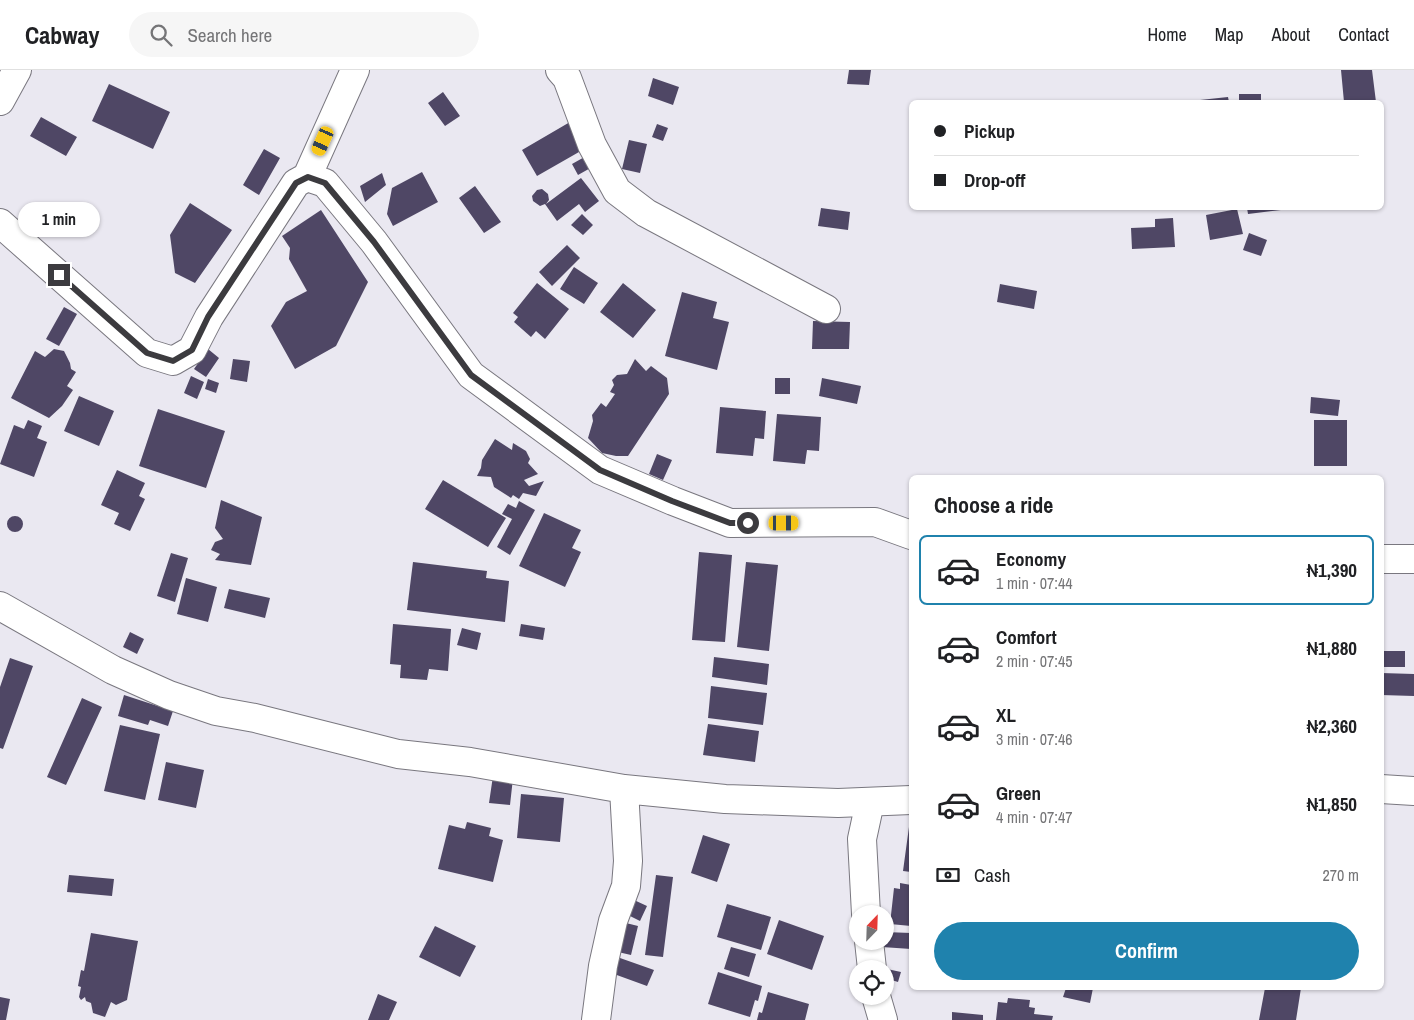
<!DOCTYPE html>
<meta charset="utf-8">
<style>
:root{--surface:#fff;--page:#f6f6f6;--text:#202124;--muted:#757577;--line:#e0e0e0;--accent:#1f82ad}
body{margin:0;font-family:"Archivo Narrow",sans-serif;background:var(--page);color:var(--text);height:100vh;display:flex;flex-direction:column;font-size:19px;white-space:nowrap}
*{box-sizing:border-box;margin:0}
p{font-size:16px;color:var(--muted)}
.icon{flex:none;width:28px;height:28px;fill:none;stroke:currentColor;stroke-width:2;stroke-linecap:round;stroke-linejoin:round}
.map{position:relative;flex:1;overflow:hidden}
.drawer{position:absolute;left:909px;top:405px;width:475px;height:515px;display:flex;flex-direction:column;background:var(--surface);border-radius:8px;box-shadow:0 1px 4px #0004}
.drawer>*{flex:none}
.guide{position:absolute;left:909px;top:30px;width:475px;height:110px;border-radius:8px;box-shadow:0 1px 4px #0004;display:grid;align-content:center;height:110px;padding:0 25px;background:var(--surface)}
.needle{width:32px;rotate:23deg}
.fabs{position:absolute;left:849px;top:835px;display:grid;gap:10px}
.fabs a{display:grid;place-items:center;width:45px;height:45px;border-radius:50%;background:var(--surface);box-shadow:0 1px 4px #0004;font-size:25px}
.end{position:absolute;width:22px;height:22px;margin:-11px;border:6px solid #3c3b3f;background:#fff;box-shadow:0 0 0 2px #fff}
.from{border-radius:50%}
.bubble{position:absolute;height:35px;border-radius:18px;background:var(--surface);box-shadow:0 1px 4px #0004;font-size:16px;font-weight:700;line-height:35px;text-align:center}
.car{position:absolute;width:15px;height:30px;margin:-15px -8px;border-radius:6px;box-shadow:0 0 4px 1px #0007;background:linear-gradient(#f5c518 24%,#345 0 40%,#f5c518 0 76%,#345 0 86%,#f5c518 0)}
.guide b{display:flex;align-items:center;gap:18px;height:48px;font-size:19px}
.guide b+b{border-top:1px solid var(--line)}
.guide i{width:12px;height:12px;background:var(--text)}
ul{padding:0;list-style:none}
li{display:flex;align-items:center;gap:15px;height:70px;margin:0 10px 8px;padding:0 15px;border:2px solid transparent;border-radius:8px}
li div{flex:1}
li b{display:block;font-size:19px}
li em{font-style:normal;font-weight:700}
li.selected{border-color:var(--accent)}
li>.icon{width:45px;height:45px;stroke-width:1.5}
h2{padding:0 25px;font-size:22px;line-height:60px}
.pay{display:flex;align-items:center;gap:12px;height:55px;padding:0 25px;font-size:19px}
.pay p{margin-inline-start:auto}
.primary-button{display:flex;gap:10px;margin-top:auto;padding:10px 25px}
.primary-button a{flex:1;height:58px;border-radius:30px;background:var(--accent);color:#fff;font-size:20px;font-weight:700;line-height:58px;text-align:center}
header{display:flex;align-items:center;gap:30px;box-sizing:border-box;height:70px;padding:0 25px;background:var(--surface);border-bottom:1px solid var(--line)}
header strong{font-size:24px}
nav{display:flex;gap:28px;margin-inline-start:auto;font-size:18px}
.search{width:350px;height:45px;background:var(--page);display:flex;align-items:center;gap:12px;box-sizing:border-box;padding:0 18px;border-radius:28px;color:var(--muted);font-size:19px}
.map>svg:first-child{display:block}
.building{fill:#4f4765}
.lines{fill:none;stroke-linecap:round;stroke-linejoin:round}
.minor-casing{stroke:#79777f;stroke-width:30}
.minor{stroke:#fff;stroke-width:28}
.route{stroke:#3c3b3f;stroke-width:6}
</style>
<header>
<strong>Cabway</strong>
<div class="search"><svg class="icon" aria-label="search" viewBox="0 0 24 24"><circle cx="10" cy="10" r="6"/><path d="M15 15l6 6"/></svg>Search here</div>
<nav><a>Home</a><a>Map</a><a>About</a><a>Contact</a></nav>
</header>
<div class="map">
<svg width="1414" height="950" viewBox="0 0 1414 950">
<rect width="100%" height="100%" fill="#eae8f1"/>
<path class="building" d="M849 0H871L869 15 847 14Z
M1341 0H1372L1376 32H1344Z
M653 8 679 17 673 35 648 26Z
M109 14 170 42 153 79 92 51Z
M443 22 460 46 445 56 428 33Z
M1239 24H1261V32H1239Z
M1228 27 1229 32H1200V30Z
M41 47 77 67 66 86 30 66Z
M570 52 586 78 537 106 522 80Z
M657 54 668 58 663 71 652 67Z
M629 70 647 74 640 103 622 99Z
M264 79 280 88 259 125 243 115Z
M588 85 594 96 578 105 572 94Z
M422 102 438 132 393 156 387 144 392 118Z
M382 103 386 115 365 132 360 116Z
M581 108 599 131 585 142 579 134 557 151 545 134 540 136 533 131 532 126 537 120 542 119 548 124 549 130 546 134Z
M475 116 501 152 484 163 459 128Z
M190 133 232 160 195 213 175 203 170 165Z
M821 138 850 142 848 160 818 156Z
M1247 138H1281V140L1248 144Z
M1237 139 1243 164 1210 170 1206 145Z
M321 140 368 212 336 276 295 299 271 256 286 232 307 221 289 189 290 178 282 166Z
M582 144 593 155 583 165 571 155Z
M1173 148 1175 177 1132 179 1131 158 1155 157V149Z
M1249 163 1267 170 1261 186 1243 180Z
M567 175 580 188 552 216 539 202Z
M574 197 598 213 584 234 560 219Z
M537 213 569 239 545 269 536 261 531 267 514 252 518 247 513 243Z
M623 213 656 240 633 268 600 242Z
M1000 214 1037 221 1034 239 997 232Z
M682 222 717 232 713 248 729 252 717 300 665 286Z
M64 237 77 244 59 276 46 269Z
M813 251 850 252 849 279H812Z
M54 279 64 281 70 293 71 299 76 302 67 316 73 320 62 336 49 348 11 328 35 281 45 287Z
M208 279 219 288 206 307 194 299Z
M233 289 250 291 247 312 230 309Z
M635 289 646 301 651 296 667 308 669 324 628 386H616L602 383 588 368 593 351 592 345 601 333 606 337 615 324 610 322 614 315 612 310 617 305 627 304Z
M191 306 204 312 197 329 184 323Z
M775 308H790V324H775Z
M822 308 861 316 857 334 819 326Z
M208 309 219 313 216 323 205 319Z
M79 326 114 341 99 376 64 361Z
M1311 327 1340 330 1338 346 1310 343Z
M720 337 766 341 764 369 755 368 753 386 716 383Z
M158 339 225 361 206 418 139 396Z
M777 344 821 347 819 381 807 380 805 394 773 391Z
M28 350 42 356 37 368 47 372 34 407 0 394 14 355 24 359Z
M1314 350H1347V396H1314Z
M495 369 512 380 513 373 526 381 530 389 528 393 538 404 524 410 529 416 544 411 536 426 523 423 519 429 513 425 511 428 494 417 491 407 477 406 481 398 482 390Z
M657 384 672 390 663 410 649 404Z
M117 400 145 413 139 426 145 429 130 461 114 454 119 443 101 435Z
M443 410 506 448 488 477 425 439Z
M221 430 262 447 251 495 215 490 220 484 211 480 215 472 223 469 215 458Z
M519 431 535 440 510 485 497 477 512 449 502 444 508 434 516 438Z
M544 443 581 460 572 478 581 482 565 517 519 496Z
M7 454a8 8 0 1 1 16 0a8 8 0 1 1-16 0Z
M699 482 732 485 725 572 692 570Z
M171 483 188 488 175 532 157 526Z
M413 492 487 501 486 508 509 511 505 552 407 540Z
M746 492 778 495 769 581 737 577Z
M186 508 217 517 208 552 177 544Z
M229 519 270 528 265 548 224 538Z
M393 554 451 559 448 601 429 599 427 610 400 608 401 595 390 594Z
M521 554 545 558 543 570 519 566Z
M462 558 481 563 477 580 457 575Z
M130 562 144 569 137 584 123 577Z
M1381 581H1405V597H1381Z
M714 587 769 594 767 615 712 607Z
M10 588 33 596 3 679 0 678V617Z
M1381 603 1414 604V626L1381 625Z
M711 616 767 623 763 655 708 648Z
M124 625 173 641 168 656 150 650 148 655 118 646Z
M82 628 102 637 66 715 47 707Z
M708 654 759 661 755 692 703 685Z
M120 655 160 664 145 730 104 721Z
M166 692 204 700 196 738 158 730Z
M493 706 513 708 510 735 489 733Z
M521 724 564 728 560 772 517 768Z
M467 752 491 758 489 766 503 770 493 812 438 799 449 755 465 759Z
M909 757 911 758V802L903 801Z
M703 765 730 774 717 812 691 803Z
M69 805 114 809 112 826 67 822Z
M656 805 673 807 663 887 645 885Z
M900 813 911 815V856L890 854 894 818 900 819Z
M634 830 647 836 640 851 628 845Z
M727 834 771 847 761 880 717 867Z
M779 850 824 866 812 900 767 884Z
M626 853 638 856 631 885 618 882Z
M435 856 476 876 460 907 419 887Z
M885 862 911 863V879L882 877V871H885Z
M91 863 138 871 127 930 116 935 111 932 105 947 93 943 91 933 86 931 85 927 81 930 79 927 81 917 78 916 81 900 84 901Z
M731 877 756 884 749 907 724 899Z
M620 888 654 900 647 916 614 904Z
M887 899 901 902 898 912 885 908Z
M718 902 762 916 758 931 755 930 750 947 708 934Z
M1066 918H1093L1090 933 1063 927Z
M1265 918H1301L1296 950H1259Z
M768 922 809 934 805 950H757L759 942 762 943Z
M378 924 397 932 389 950H368Z
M0 927 10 929 6 950H0Z
M1008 928 1030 930 1029 937 1035 938 1034 944 1053 946 1052 950H996L998 932 1007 933Z
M952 942 983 945V950H952Z"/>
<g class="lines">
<g class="minor-casing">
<path id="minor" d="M560 0 567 8 592 75 617 121 646 143 826 239
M0 31 17 0
M307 107 355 0
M0 153 147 283 173 291 192 280 209 247 296 113 307 107 325 113 374 172 471 305 600 400 673 431 730 453 875 452 911 465
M1381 489H1414
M0 536 113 600 169 625 216 641 255 648 398 684 470 692 624 719 725 729 838 733 911 730
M1381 719 1414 721
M866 844 862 769 870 732
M869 871 872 899
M876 926 883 950
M596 950 603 896 613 851 626 816 628 791 624 719"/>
</g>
<use href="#minor" class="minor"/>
</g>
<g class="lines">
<path class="route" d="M59 205 147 283 173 291 192 280 208 247 296 113 308 107 325 113 374 172 471 305 600 400 672 431 730 453H748"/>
</g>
</svg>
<div class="fabs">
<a><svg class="needle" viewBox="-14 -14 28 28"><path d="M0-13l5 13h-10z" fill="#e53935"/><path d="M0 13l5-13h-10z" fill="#757577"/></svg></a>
<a><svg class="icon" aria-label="locate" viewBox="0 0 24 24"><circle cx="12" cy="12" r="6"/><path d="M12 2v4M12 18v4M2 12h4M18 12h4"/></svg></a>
</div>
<i class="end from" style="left:748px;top:453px"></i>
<i class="end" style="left:59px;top:205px"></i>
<div class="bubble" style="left:18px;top:132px;width:82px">1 min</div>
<i class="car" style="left:323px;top:71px;rotate:204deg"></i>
<i class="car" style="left:784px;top:453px;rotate:90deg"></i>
<div class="guide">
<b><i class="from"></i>Pickup</b>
<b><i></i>Drop-off</b>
</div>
<section class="drawer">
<h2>Choose a ride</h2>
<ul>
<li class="selected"><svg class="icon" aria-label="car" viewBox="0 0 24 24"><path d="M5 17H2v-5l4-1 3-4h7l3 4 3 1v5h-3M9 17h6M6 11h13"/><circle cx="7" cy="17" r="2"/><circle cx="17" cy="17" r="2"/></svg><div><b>Economy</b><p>1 min · 07:44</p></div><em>₦1,390</em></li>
<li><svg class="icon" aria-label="car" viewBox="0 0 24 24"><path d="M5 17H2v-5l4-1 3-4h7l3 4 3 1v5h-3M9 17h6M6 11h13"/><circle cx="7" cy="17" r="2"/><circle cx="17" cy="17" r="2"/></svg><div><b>Comfort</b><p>2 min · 07:45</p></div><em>₦1,880</em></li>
<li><svg class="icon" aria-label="car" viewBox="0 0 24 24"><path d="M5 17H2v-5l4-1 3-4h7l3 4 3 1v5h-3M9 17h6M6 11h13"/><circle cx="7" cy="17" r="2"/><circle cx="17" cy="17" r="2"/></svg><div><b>XL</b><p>3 min · 07:46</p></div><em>₦2,360</em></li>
<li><svg class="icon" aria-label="car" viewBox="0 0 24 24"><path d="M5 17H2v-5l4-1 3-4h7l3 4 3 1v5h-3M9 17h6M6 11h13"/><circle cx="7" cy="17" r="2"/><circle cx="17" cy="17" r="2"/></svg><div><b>Green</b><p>4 min · 07:47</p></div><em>₦1,850</em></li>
</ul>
<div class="pay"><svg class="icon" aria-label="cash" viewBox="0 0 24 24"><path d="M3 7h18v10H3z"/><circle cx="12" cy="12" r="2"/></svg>Cash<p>270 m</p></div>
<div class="primary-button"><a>Confirm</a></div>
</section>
</div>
